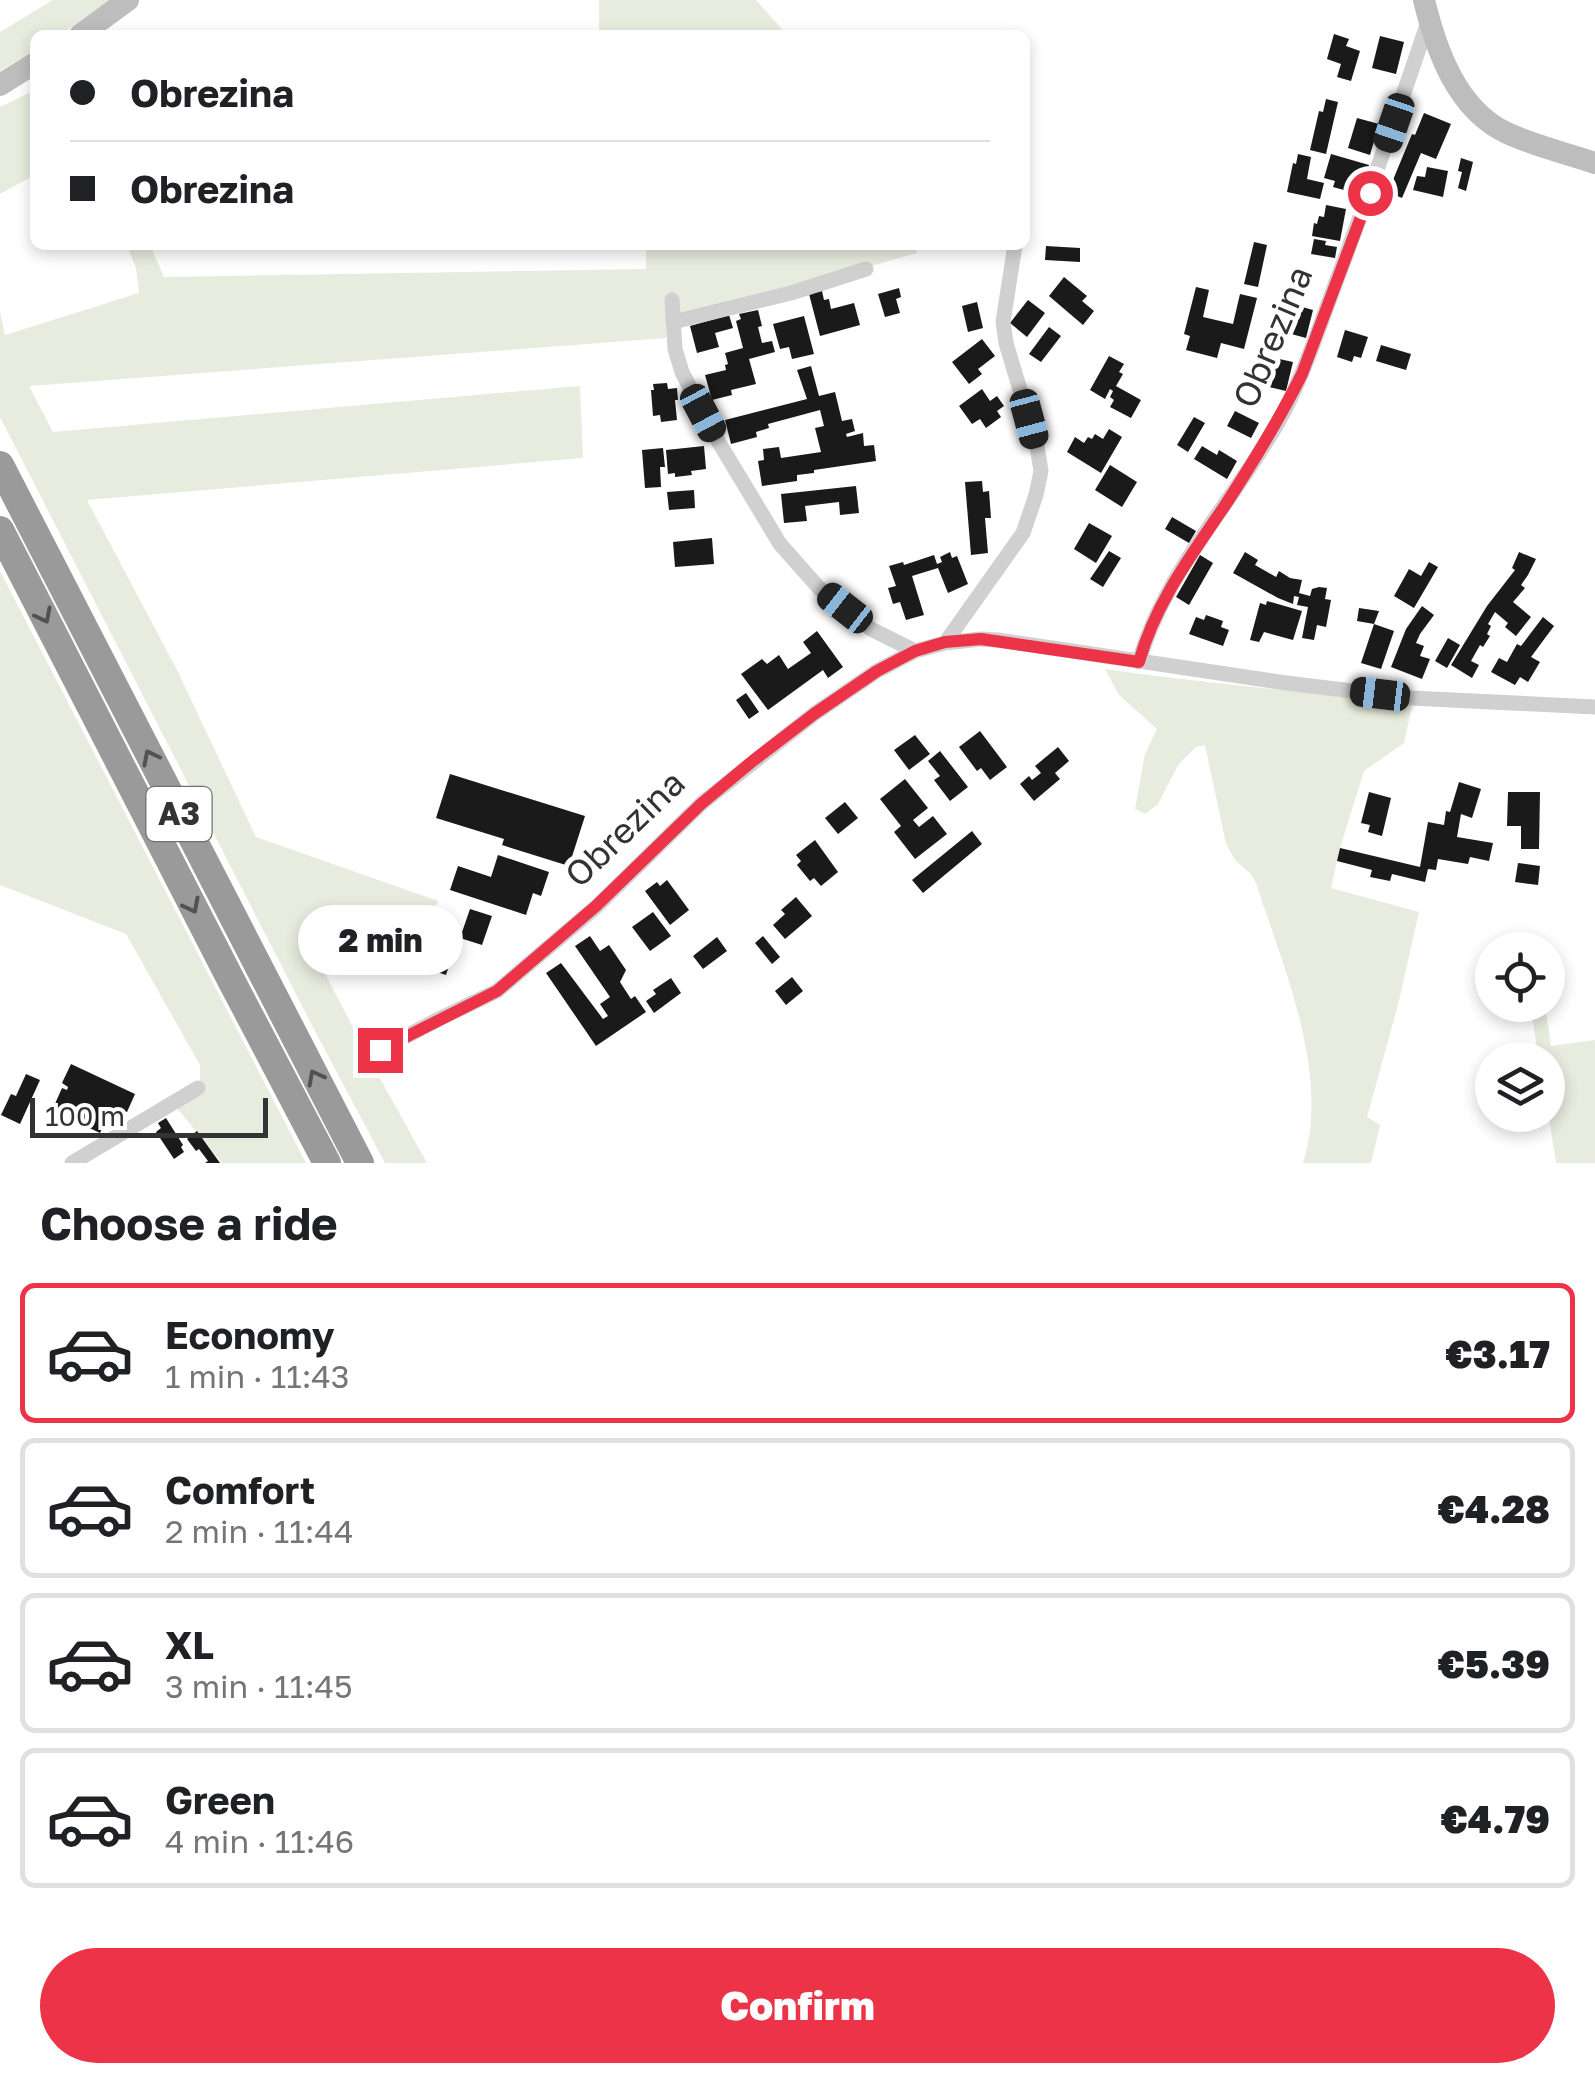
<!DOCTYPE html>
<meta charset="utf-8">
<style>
:root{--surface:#fff;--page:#f6f6f6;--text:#202124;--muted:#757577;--line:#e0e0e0;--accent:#ec3348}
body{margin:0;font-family:"Golos Text",sans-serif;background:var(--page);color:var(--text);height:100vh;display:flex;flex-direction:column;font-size:38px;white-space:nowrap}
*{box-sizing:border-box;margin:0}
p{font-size:32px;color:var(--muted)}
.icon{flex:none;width:55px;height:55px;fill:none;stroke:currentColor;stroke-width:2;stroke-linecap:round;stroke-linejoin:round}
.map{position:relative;height:1163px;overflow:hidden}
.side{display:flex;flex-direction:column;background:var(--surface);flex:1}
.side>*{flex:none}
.banner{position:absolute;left:30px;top:30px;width:1000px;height:220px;border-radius:15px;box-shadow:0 5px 15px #0003;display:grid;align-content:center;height:220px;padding:0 40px;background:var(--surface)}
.buttons{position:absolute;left:1475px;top:932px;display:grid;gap:20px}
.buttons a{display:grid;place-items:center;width:90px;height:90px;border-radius:50%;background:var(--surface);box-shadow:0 5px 15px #0003;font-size:50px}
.scale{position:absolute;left:30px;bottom:25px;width:238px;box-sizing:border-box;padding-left:10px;border:5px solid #333;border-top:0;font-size:28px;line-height:35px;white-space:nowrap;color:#333;-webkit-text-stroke:8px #fff;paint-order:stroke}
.end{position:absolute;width:45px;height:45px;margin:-22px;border:12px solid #ec3348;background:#fff;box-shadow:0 0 0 5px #fff}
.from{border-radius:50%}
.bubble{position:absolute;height:70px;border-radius:35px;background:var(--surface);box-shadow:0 5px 15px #0003;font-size:32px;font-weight:800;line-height:70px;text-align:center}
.car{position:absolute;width:30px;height:60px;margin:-30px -15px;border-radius:12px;box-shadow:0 0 8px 2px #0007;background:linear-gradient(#222 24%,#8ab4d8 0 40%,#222 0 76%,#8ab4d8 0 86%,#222 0)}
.banner b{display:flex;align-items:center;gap:35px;height:95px;font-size:38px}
.banner b+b{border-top:2px solid var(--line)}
.banner i{width:25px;height:25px;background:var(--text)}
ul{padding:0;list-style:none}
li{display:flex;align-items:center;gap:30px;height:140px;margin:0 20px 15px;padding:0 20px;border:5px solid var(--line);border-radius:15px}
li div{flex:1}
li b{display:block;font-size:38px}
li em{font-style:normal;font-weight:800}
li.on{border-color:var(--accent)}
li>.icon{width:90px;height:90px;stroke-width:1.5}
h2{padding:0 40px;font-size:45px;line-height:120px}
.primary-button{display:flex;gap:20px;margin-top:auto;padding:20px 40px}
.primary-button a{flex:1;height:115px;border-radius:60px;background:var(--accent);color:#fff;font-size:40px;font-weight:800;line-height:115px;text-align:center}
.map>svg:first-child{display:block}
.green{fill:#e7ecde}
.building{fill:#1a1a1a}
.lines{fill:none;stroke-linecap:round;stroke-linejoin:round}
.street{stroke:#d0d0d0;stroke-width:15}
.secondary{stroke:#bdbdbd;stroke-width:22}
.highway{stroke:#9a9a9a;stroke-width:28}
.oneway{stroke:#525252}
.route{stroke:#ec3348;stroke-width:12}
.labels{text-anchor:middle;stroke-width:10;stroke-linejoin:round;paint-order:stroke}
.shield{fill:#fff;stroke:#707070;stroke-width:2.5}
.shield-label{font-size:32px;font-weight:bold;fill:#333}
.street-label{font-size:35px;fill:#333;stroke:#fff}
</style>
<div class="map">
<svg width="1595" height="1163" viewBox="0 0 1595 1163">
<rect width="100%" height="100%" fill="#fff"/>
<path class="green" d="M53 0H110L60 35H35V50L0 71V32Z
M599 0H756L787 35H599Z
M35 90V175L0 194V107Z
M127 245H150L164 277 646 269V245H915L917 253 754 299 666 316V338L29 386 53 432 580 386 583 458 87 500 177 670 256 837 438 901 411 969 306 937 372 1064 427 1163H385L316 1033 0 417V312L5 335 139 293 136 268Z
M0 571 306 1163H222L177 1108 200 1084V1065L126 934 0 885Z
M1105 669C1207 684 1310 691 1412 706L1404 743 1364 771 1340 848 1331 888 1419 912 1398 1005 1367 1117 1380 1125 1371 1163H1303C1331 1074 1283 967 1256 883L1250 873 1235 860 1226 844 1205 745 1196 747 1178 765 1158 804 1145 814 1135 809 1145 754 1157 729 1119 695Z
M1530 1005H1545L1551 1046 1595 1040V1163H1556L1548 1111V1060H1539Z"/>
<path class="building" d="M1334 34 1349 39 1346 46 1360 51 1351 81 1337 77 1341 64 1327 59Z
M1380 36 1404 42 1396 74 1372 68Z
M1326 99 1338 102 1326 154 1310 150 1319 111 1323 112Z
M1424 113 1451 124 1436 159 1421 153 1402 198 1388 192 1412 134 1415 135Z
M1357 118 1379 124 1370 155 1348 148Z
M1298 154 1311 157 1307 179 1324 183 1320 199 1287 192 1293 163 1296 164Z
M1331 154 1369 165 1363 189 1352 186 1351 192 1333 187 1335 181 1324 178Z
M1461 158 1473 162 1466 191 1458 188 1462 172 1458 171Z
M1427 167 1448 171 1443 197 1413 190 1417 176 1425 177Z
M1326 205 1346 209 1340 241 1312 236 1314 223 1317 224 1319 216 1324 217Z
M1314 239 1326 241 1325 245 1337 247 1335 258 1311 254Z
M1254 242 1267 245 1258 287 1244 284Z
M1046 246 1080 248V262L1045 260Z
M1064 277 1087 296 1082 301 1094 311 1083 325 1049 296Z
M1196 287 1209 290 1203 317 1233 324 1240 294 1257 298 1244 349 1221 343 1217 358 1186 350 1190 336 1184 334Z
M899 288 901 297 896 299 900 313 885 317 878 294Z
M822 291 824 300 829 299 831 309 854 303 860 325 820 336 809 294Z
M1028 300 1045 313 1027 337 1010 323Z
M1281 301 1313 310 1306 338 1273 329Z
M977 302 983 328 968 332 962 306Z
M758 310 762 326 758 327 762 343 772 341 775 352 749 359 756 384 731 390 732 395 712 400 705 375 726 370 725 365 728 364 725 353 743 348 736 321 741 319 739 314Z
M729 315 733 328 715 333 719 347 697 353 690 326Z
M804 316 814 354 792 359 789 347 780 349 773 324Z
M1049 327 1061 336 1041 362 1029 354Z
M1345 330 1368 337 1361 358 1354 356 1352 362 1337 357Z
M982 339 995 356 978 369 982 374 969 384 952 362Z
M1381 345 1411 354 1406 370 1376 361Z
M1261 355 1293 362 1286 391 1260 385 1263 372 1257 371Z
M1109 356 1124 364 1119 372 1123 374 1116 386 1141 400 1131 418 1110 407 1114 400 1110 397 1113 391 1110 389 1105 399 1090 390Z
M811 366 819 396 835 392 842 421 852 419 855 431 846 434 847 437 863 433 864 446 874 445 876 461 814 470V473L797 475V481L762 486 758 461 764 460 763 449 779 447 781 458 821 452 815 428 824 426 820 410 768 424 769 428 756 432 757 437 731 444 725 420 807 399 797 370Z
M667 383 668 389 677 388 678 400H675L677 420 661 422 660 415 653 416 651 390H654L653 384Z
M982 389 990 401 997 396 1004 406 997 411 1001 417 986 428 980 419 972 424 959 406Z
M1235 411 1259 423 1251 438 1227 426Z
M1194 417 1205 423 1188 452 1177 445Z
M1109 429 1122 437 1101 473 1067 452 1075 437 1084 443 1088 437 1092 439 1095 434 1103 439Z
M704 446 706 469 691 471 692 475 675 477V473L668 474 666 450Z
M1202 446 1217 455 1219 450 1237 461 1227 479 1194 459Z
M663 448 665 467H660L661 487 645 488 642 450Z
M1110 465 1137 482 1122 507 1095 490Z
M982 481 983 492 989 491 991 518H985L988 553 971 555 965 482Z
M856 486 859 513 840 515 839 502 805 506 807 521 784 523 781 494Z
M694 490 695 508 669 510 667 492Z
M1172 517 1196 531 1189 543 1165 529Z
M1089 523 1112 536 1096 563 1074 549Z
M712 538 714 564 675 567 673 542Z
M1109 551 1121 558 1103 587 1090 579Z
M950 552 952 558 957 556 968 584 948 593 938 568 912 576 924 615 906 620 900 602 893 604 888 588 896 586 889 566 903 562 904 565 934 555 937 564 942 562 940 557Z
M1245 552 1258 560 1255 565 1276 577 1279 571 1290 578 1302 580 1299 593 1310 596 1312 589 1319 587 1327 588 1325 599 1331 600 1326 627 1317 625 1314 640 1302 638 1308 607 1297 605 1299 597 1294 596 1293 604 1278 598 1233 573Z
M1519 552 1536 559 1528 575 1521 585 1525 588 1513 602 1531 617 1516 636 1505 627 1508 623 1495 612 1488 624 1491 626 1487 634 1490 636 1483 647 1480 645 1471 661 1479 665 1472 678 1451 665 1487 606 1515 570 1512 568Z
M1200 555 1213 563 1189 605 1176 597Z
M1429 562 1438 567 1414 608 1394 596 1409 569 1421 576Z
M1267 601 1302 611 1293 640 1264 632 1259 642 1250 640 1260 603 1266 605Z
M1422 606 1434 615 1420 634 1416 643 1424 646 1420 656 1430 659 1422 679 1391 667 1406 629Z
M1359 608 1379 611 1374 624 1394 631 1381 669 1361 663 1374 624 1357 621Z
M1206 615 1223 621 1221 627 1229 630 1223 646 1189 634 1196 617 1204 620Z
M1543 617 1554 626 1531 657 1540 662 1528 682 1520 677 1515 685 1491 672 1499 658 1507 662 1517 644 1521 646Z
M817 631 843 667 828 678 823 670 768 710 741 674 762 659 767 664 779 655 788 669 811 653 803 642Z
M1448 638 1460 645 1447 668 1435 661Z
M746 693 759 712 749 719 736 700Z
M980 731 1007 767 990 780 981 768 977 771 959 747Z
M915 735 930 754 909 770 894 750Z
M1058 747 1069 761 1055 773 1060 779 1034 801 1020 784 1029 776 1032 780 1041 773 1035 766Z
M940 751 968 787 950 801 934 780 940 776 928 761Z
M450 774 585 816 569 866 502 845 504 839 436 818Z
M905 779 928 808 913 820 919 827 933 816 947 834 915 859 894 832 901 826 880 799Z
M1459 782 1481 789 1472 818 1461 814 1457 837 1493 843 1489 861 1470 857 1468 864 1438 859 1436 870 1428 869 1425 882 1392 874 1390 881 1370 877 1372 870 1337 861 1340 848 1420 867 1428 822 1444 825 1446 811 1450 812Z
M1369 792 1391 798 1382 836 1368 832 1370 825 1361 823Z
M1508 792H1540L1539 849H1521V826H1507Z
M845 802 858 818 838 834 825 818Z
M972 831 982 844 923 893 912 880Z
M815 840 838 872 821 886 814 878 810 881 797 865 801 861 796 855Z
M498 855 549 872 541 896 533 893 526 915 450 890 458 866 491 877Z
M1518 863 1540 866 1538 885 1515 882Z
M667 880 689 910 670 925 645 891 657 882 660 886Z
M796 897 812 916 785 939 773 925 785 914 781 910Z
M470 909 492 916 482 945 460 938Z
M653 912 671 936 650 951 632 927Z
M438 928 459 935 446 975 425 968Z
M590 936 600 951 609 945 626 970 620 982 631 999 635 996 646 1012 596 1046 546 973 561 963 603 1019 608 1016 600 1004 610 997 575 946Z
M763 936 780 957 772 964 755 943Z
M717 937 727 951 703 969 693 956Z
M792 977 803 991 786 1005 775 991Z
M671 978 681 993 654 1013 646 1001 656 994 653 990Z
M71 1064 135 1094 127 1112 112 1108 100 1133 77 1122 83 1110 74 1106 71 1114 54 1106 62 1088 67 1090 68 1087 62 1083Z
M26 1074 40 1080 20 1124 1 1115 11 1094 16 1096Z
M166 1118 183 1145 181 1147 184 1152 174 1159 156 1132 161 1128 158 1123Z
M197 1131 220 1163H205L208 1161 199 1149 196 1151 187 1139Z"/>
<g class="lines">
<path class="street" d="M672 300 675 349 682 372 712 431 780 544 819 588 871 629 915 651
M673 322 791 293 866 269
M945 643 1023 533 1036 495 1041 471 1037 446 1006 343 1003 322 1015 245
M1139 662C1165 571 1234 501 1280 419 1303 377 1318 330 1335 285 1368 197 1399 108 1429 19
M380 1050 439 1019 497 991 596 907 701 804 814 714 877 671 915 651 945 643 981 639 998 640 1286 683 1411 698 1595 707
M72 1163 198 1088"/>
<path class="secondary" d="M1424 0C1436 50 1457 110 1507 133 1535 146 1566 153 1595 163
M80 35 128 0
M0 85 35 63"/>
<path class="highway" d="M0 465 360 1163
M0 530 231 980 327 1163"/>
</g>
<defs><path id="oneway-chevron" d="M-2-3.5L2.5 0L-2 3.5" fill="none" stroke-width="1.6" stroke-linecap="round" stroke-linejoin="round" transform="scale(2.5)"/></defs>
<g class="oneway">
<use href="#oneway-chevron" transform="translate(44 616) rotate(63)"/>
<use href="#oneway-chevron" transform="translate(150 757) rotate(-117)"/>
<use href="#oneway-chevron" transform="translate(192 906) rotate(63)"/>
<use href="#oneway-chevron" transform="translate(315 1077) rotate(-118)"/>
</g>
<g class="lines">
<path class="route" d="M380 1050 497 991 596 906 701 804 754 760 814 714 877 671 915 651 945 642 981 639 1139 662C1155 604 1190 557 1224 507 1252 464 1279 420 1302 374L1370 193"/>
</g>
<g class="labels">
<rect class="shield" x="146.5" y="787" width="65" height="54" rx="8"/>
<g class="shield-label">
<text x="179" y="825">A3</text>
</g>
<g class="street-label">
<text transform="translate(1273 337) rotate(-67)" y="12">Obrezina</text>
<text transform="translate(625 829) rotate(-44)" y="12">Obrezina</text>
</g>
</g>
</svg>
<div class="buttons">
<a><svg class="icon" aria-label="locate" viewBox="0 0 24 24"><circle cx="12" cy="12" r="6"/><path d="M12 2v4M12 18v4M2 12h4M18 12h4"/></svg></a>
<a><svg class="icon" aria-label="layers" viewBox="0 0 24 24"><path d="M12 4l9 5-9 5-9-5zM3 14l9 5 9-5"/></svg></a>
</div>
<div class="scale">100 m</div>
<i class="end from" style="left:1370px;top:193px"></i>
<i class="end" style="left:380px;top:1050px"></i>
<div class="bubble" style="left:298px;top:905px;width:165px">2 min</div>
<i class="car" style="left:1394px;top:123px;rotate:199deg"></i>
<i class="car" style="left:703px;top:413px;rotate:152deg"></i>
<i class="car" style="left:1029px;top:419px;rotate:165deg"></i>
<i class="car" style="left:845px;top:608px;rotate:308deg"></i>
<i class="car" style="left:1380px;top:694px;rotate:277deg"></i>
<div class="banner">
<b><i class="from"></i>Obrezina</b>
<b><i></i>Obrezina</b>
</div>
</div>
<section class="side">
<h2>Choose a ride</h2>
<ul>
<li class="on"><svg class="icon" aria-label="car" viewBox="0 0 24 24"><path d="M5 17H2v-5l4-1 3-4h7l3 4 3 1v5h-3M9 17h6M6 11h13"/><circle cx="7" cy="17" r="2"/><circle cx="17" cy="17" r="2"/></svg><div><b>Economy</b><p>1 min · 11:43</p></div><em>€3.17</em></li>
<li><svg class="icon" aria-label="car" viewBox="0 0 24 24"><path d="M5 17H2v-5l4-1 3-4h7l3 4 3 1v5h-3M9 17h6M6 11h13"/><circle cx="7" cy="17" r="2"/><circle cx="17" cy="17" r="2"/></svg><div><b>Comfort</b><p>2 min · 11:44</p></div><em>€4.28</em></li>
<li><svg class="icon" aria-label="car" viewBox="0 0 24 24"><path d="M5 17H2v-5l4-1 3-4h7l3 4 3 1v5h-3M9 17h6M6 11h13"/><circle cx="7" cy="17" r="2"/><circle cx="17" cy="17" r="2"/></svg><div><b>XL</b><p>3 min · 11:45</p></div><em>€5.39</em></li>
<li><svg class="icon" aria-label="car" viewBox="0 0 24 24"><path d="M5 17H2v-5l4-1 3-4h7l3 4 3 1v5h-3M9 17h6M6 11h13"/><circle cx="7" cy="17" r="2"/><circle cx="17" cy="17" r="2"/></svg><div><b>Green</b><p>4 min · 11:46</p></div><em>€4.79</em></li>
</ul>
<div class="primary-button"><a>Confirm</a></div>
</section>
